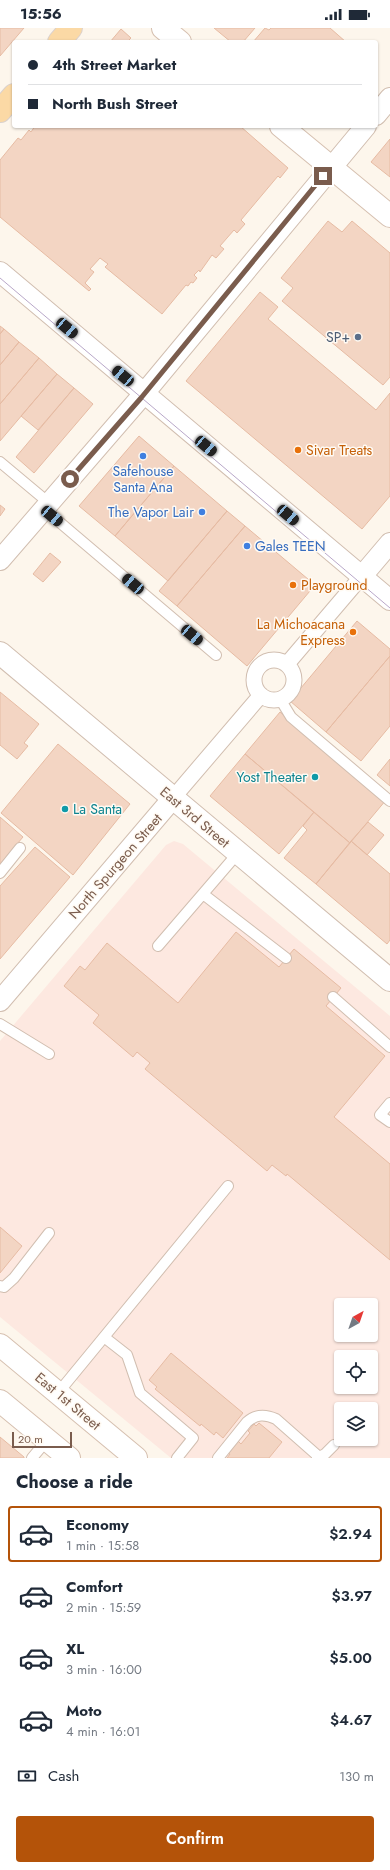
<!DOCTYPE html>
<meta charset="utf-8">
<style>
:root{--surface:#fff;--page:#f2f2f3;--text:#1f2937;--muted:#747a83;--line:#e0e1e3;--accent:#b45309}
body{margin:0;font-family:Jost,sans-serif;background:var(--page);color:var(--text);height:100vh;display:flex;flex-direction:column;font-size:15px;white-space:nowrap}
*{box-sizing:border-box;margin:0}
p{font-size:13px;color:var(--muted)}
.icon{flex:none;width:22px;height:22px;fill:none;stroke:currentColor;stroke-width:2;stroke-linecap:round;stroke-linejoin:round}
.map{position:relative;height:1430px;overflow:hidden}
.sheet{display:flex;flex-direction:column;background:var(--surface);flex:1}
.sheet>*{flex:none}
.banner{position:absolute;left:12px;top:12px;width:366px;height:88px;border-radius:4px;box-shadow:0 1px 3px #0004;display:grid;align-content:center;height:88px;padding:0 16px;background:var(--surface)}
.needle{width:26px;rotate:40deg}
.tools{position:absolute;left:334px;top:1270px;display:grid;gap:8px}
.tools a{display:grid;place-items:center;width:44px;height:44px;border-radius:4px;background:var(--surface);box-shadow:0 1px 3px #0004;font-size:20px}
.scale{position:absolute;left:12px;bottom:10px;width:60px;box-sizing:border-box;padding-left:4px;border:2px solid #7a5c4d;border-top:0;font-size:11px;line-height:14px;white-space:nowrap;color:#7a5c4d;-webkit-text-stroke:3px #fffaf3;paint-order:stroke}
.end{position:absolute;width:18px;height:18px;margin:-9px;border:5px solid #7a5c4d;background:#fff;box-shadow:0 0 0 2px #fff}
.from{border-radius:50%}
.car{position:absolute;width:12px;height:24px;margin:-12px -6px;border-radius:5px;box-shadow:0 0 3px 1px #0007;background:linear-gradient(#222 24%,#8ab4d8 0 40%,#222 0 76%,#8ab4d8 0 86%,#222 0)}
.banner b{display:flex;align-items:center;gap:14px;height:38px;font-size:15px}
.banner b+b{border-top:1px solid var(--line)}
.banner i{width:10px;height:10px;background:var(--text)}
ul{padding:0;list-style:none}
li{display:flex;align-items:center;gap:12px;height:56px;margin:0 8px 6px;padding:0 8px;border:2px solid transparent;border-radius:4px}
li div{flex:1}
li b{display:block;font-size:15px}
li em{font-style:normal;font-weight:600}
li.current{border-color:var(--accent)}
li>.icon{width:36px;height:36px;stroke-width:1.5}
h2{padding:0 16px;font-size:18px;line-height:48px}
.pay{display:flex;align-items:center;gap:10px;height:44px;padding:0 16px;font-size:15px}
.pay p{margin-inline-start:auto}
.cta{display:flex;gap:8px;margin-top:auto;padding:8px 16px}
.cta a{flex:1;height:46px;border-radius:4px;background:var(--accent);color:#fff;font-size:16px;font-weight:600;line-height:46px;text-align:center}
.status{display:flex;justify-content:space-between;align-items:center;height:28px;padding:0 20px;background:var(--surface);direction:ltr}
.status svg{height:11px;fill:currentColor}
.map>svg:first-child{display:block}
.commercial{fill:#fde8e0;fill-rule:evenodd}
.building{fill:#f3d5c3;stroke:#e6bba3}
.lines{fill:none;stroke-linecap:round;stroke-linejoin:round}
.service-casing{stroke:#d1beb0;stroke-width:12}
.pedestrian-casing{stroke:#d1beb0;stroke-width:17}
.minor-casing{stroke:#d1beb0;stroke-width:22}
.tertiary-casing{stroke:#d1beb0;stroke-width:24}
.secondary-casing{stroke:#d6c0b0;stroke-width:24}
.primary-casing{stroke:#dad1cd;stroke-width:24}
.service{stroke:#fff;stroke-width:10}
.pedestrian{stroke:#fff;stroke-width:15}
.minor{stroke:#fff;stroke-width:20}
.tertiary{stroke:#fff;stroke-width:22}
.secondary{stroke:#fff;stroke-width:22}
.primary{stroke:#fbd9a5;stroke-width:22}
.tram{stroke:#b9a8c9;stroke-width:1}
.route{stroke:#7a5c4d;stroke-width:5}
.service-dot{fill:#5c6f8a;stroke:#fffaf3;stroke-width:1.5}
.food-dot{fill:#e8710a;stroke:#fffaf3;stroke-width:1.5}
.shop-dot{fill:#3f7fe0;stroke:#fffaf3;stroke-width:1.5}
.culture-dot{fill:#0f9aa8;stroke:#fffaf3;stroke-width:1.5}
.labels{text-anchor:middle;stroke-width:3;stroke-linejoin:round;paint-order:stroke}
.service-label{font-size:14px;fill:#4e5e75;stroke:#fffaf3;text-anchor:end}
.food-label{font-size:14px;fill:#c56008;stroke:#fffaf3;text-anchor:start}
.shop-label{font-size:14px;fill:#366cbe;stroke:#fffaf3}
.culture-label{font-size:14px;fill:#0d838f;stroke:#fffaf3;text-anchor:end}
.street-label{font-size:14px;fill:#7a5c4d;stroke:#fffaf3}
</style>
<div class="status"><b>15:56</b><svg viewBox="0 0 49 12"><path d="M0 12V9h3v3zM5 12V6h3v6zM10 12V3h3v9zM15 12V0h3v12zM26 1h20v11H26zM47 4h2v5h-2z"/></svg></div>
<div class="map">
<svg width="390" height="1430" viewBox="0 0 390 1430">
<rect width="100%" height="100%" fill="#fdf6ec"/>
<path class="commercial" d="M174 813 183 816 390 988V1430H171L0 1289V1013L166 817ZM341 1277H371V1307H341ZM341 1329H371V1359H341ZM341 1381H371V1411H341Z"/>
<path class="building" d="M0 0H24L0 28Z
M214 0H255L243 14H231Z
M265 0 269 2 271 0H330L346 14H253Z
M121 1 131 10 128 13 129 14H110Z
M35 98H240L288 140 280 150 278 148 241 192 245 196 237 205 234 202 220 218 224 221 216 230 212 227 200 244 199 242 194 247 197 250 193 255 191 254 188 258 186 257 162 286 105 239 108 236 100 230 90 241 94 244 85 255 91 261 89 263 0 189V132L18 110 21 112 29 102 31 104Z
M390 111V149L371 134Z
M328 193 342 204 352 193 390 225V349L383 357 282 273 293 260 281 250Z
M260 264 278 279 268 291 376 382 390 365V468L362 501 186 353Z
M0 298 4 301 0 306Z
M4 301 19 314 0 337V306Z
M19 314 39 330 0 376V337Z
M39 330 57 346 0 413V376Z
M57 346 74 360 38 402 21 388Z
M74 360 93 376 34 445 16 429Z
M139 408 174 438 115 508 79 478Z
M174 438 227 483 168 553 115 508Z
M0 477 5 481 0 488Z
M227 483 245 498 177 578 159 563Z
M245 498 315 557 247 638 177 578Z
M50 525 61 534 43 554 33 546Z
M357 593 390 621V628L326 704 290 673Z
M390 628V698L361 733 326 704Z
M0 664 39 696 24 715 28 718 17 731 0 717Z
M280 684 386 772 350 815 245 726Z
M58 716 130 776 73 847 1 785Z
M245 726 314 784 279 826 210 768Z
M390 731V758L377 747Z
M314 784 350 815 316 856 284 830 307 802 303 798Z
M0 789 23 809 0 836Z
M368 794 384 807 367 827 351 813Z
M351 813 390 846V912L387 916 316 856Z
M35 819 70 849 0 931V858Z
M236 904 279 939 294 921 341 960 326 978 385 1028 334 1089 390 1136V1232L287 1146 286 1148 272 1137 267 1143 145 1041 150 1035 137 1024 133 1029 93 995 99 987 64 958 80 938 85 942 107 915 178 975Z
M0 1199 22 1218 0 1245Z
M171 1325 243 1385 223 1410 216 1404 214 1407 201 1396 200 1398 155 1361 157 1359 149 1352Z
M259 1395 282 1414 269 1430H227L230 1426 228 1425 238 1413 241 1416 250 1405 248 1403 254 1396 256 1398Z
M0 1409 24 1429V1430H0Z"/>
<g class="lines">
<g class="service-casing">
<path id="service" d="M0 434 49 475
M44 481 216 627
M280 671 291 689 390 773
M0 845 20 820
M203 866 286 930
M158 918 238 825
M333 969 390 1019
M0 996 49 1026
M390 1075 380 1087 390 1094
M0 1258 4 1259 14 1250 49 1205
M104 1309 127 1327 140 1365 193 1410 177 1430
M58 1365 228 1158
M32 1430 47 1412
M218 1430 247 1394C256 1386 265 1386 276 1391L318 1428
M317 1430 325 1426 334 1417"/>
</g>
<g class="pedestrian-casing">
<path id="pedestrian" d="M254 652a20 20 0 1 1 40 0a20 20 0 1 1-40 0Z
M287 636 362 548
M173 770 261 667"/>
</g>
<g class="minor-casing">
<path id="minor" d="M376 87 390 70
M0 244 390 572
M0 532 141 369 366 98
M362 548 390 515
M0 973 173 770"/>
</g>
<g class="tertiary-casing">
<path id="tertiary" d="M0 625 390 952"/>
</g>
<g class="secondary-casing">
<path id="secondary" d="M163 0 180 14
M281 98 390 188
M0 1317 136 1430
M0 1373 69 1430"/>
</g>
<g class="primary-casing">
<path id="primary" d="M59 14 71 0
M0 83 14 67"/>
</g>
<use href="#service" class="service"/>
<use href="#pedestrian" class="pedestrian"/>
<use href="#minor" class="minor"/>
<use href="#tertiary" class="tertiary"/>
<use href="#secondary" class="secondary"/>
<use href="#primary" class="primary"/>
<path class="tram" d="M0 250 390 580"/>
</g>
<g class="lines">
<path class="route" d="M70 451 141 370 323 148"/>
</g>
<circle class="service-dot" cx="358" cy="309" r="4"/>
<g class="food-dot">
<circle cx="298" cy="422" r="4"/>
<circle cx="293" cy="557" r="4"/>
<circle cx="353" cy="604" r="4"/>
</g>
<g class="shop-dot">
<circle cx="143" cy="428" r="4"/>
<circle cx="202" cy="484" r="4"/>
<circle cx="247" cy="518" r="4"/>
</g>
<g class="culture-dot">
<circle cx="315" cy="749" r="4"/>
<circle cx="65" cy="781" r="4"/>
</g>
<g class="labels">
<g class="service-label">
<text x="350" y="314">SP+</text>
</g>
<g class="food-label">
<text x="306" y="427">Sivar Treats</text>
<text x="301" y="562">Playground</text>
<text x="345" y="601" text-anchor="end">La Michoacana<tspan x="345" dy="16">Express</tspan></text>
</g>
<g class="shop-label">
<text x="143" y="448">Safehouse<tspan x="143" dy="16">Santa Ana</tspan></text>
<text x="194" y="489" text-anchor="end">The Vapor Lair</text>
<text x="255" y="523" text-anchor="start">Gales TEEN</text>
</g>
<g class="culture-label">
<text x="307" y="754">Yost Theater</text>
<text x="73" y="786" text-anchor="start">La Santa</text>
</g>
<g class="street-label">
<text transform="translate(195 789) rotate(40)" y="5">East 3rd Street</text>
<text transform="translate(115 838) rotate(-49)" y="5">North Spurgeon Street</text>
<text transform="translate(68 1373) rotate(40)" y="5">East 1st Street</text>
</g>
</g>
</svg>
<div class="tools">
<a><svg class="needle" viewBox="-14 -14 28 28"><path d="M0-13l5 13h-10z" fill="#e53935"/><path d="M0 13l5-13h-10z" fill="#747a83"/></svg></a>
<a><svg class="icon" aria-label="locate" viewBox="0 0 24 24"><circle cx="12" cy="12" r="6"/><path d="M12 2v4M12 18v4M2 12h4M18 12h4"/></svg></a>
<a><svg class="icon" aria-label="layers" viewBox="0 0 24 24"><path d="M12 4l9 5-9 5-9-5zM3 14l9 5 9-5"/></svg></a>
</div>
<div class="scale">20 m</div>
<i class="end from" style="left:70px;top:451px"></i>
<i class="end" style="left:323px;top:148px"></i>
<i class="car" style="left:67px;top:300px;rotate:130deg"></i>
<i class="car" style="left:123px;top:348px;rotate:310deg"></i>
<i class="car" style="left:206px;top:418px;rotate:130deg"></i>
<i class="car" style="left:288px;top:487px;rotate:130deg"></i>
<i class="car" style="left:52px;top:488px;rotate:130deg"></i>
<i class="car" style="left:133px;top:556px;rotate:310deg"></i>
<i class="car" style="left:192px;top:607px;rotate:130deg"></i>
<div class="banner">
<b><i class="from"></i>4th Street Market</b>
<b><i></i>North Bush Street</b>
</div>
</div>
<section class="sheet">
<h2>Choose a ride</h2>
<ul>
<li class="current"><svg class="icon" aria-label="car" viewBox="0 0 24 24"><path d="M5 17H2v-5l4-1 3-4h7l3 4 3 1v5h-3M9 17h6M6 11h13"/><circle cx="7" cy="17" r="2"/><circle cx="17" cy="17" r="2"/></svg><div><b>Economy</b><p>1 min · 15:58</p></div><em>$2.94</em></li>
<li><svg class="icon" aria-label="car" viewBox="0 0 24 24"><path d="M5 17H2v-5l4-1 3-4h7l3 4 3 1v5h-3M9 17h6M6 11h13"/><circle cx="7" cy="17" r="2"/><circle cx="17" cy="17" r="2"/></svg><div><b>Comfort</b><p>2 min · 15:59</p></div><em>$3.97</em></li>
<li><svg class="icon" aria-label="car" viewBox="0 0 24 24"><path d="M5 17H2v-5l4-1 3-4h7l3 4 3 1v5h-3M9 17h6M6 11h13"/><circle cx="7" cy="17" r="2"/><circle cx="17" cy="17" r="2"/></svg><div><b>XL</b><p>3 min · 16:00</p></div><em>$5.00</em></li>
<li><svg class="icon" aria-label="car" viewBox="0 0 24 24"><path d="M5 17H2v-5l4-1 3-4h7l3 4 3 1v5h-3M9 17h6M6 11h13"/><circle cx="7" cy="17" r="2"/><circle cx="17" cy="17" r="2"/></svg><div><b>Moto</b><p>4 min · 16:01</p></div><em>$4.67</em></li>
</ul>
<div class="pay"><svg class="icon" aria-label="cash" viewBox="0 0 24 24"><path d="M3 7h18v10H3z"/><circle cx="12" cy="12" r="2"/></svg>Cash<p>130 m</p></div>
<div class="cta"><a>Confirm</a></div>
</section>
